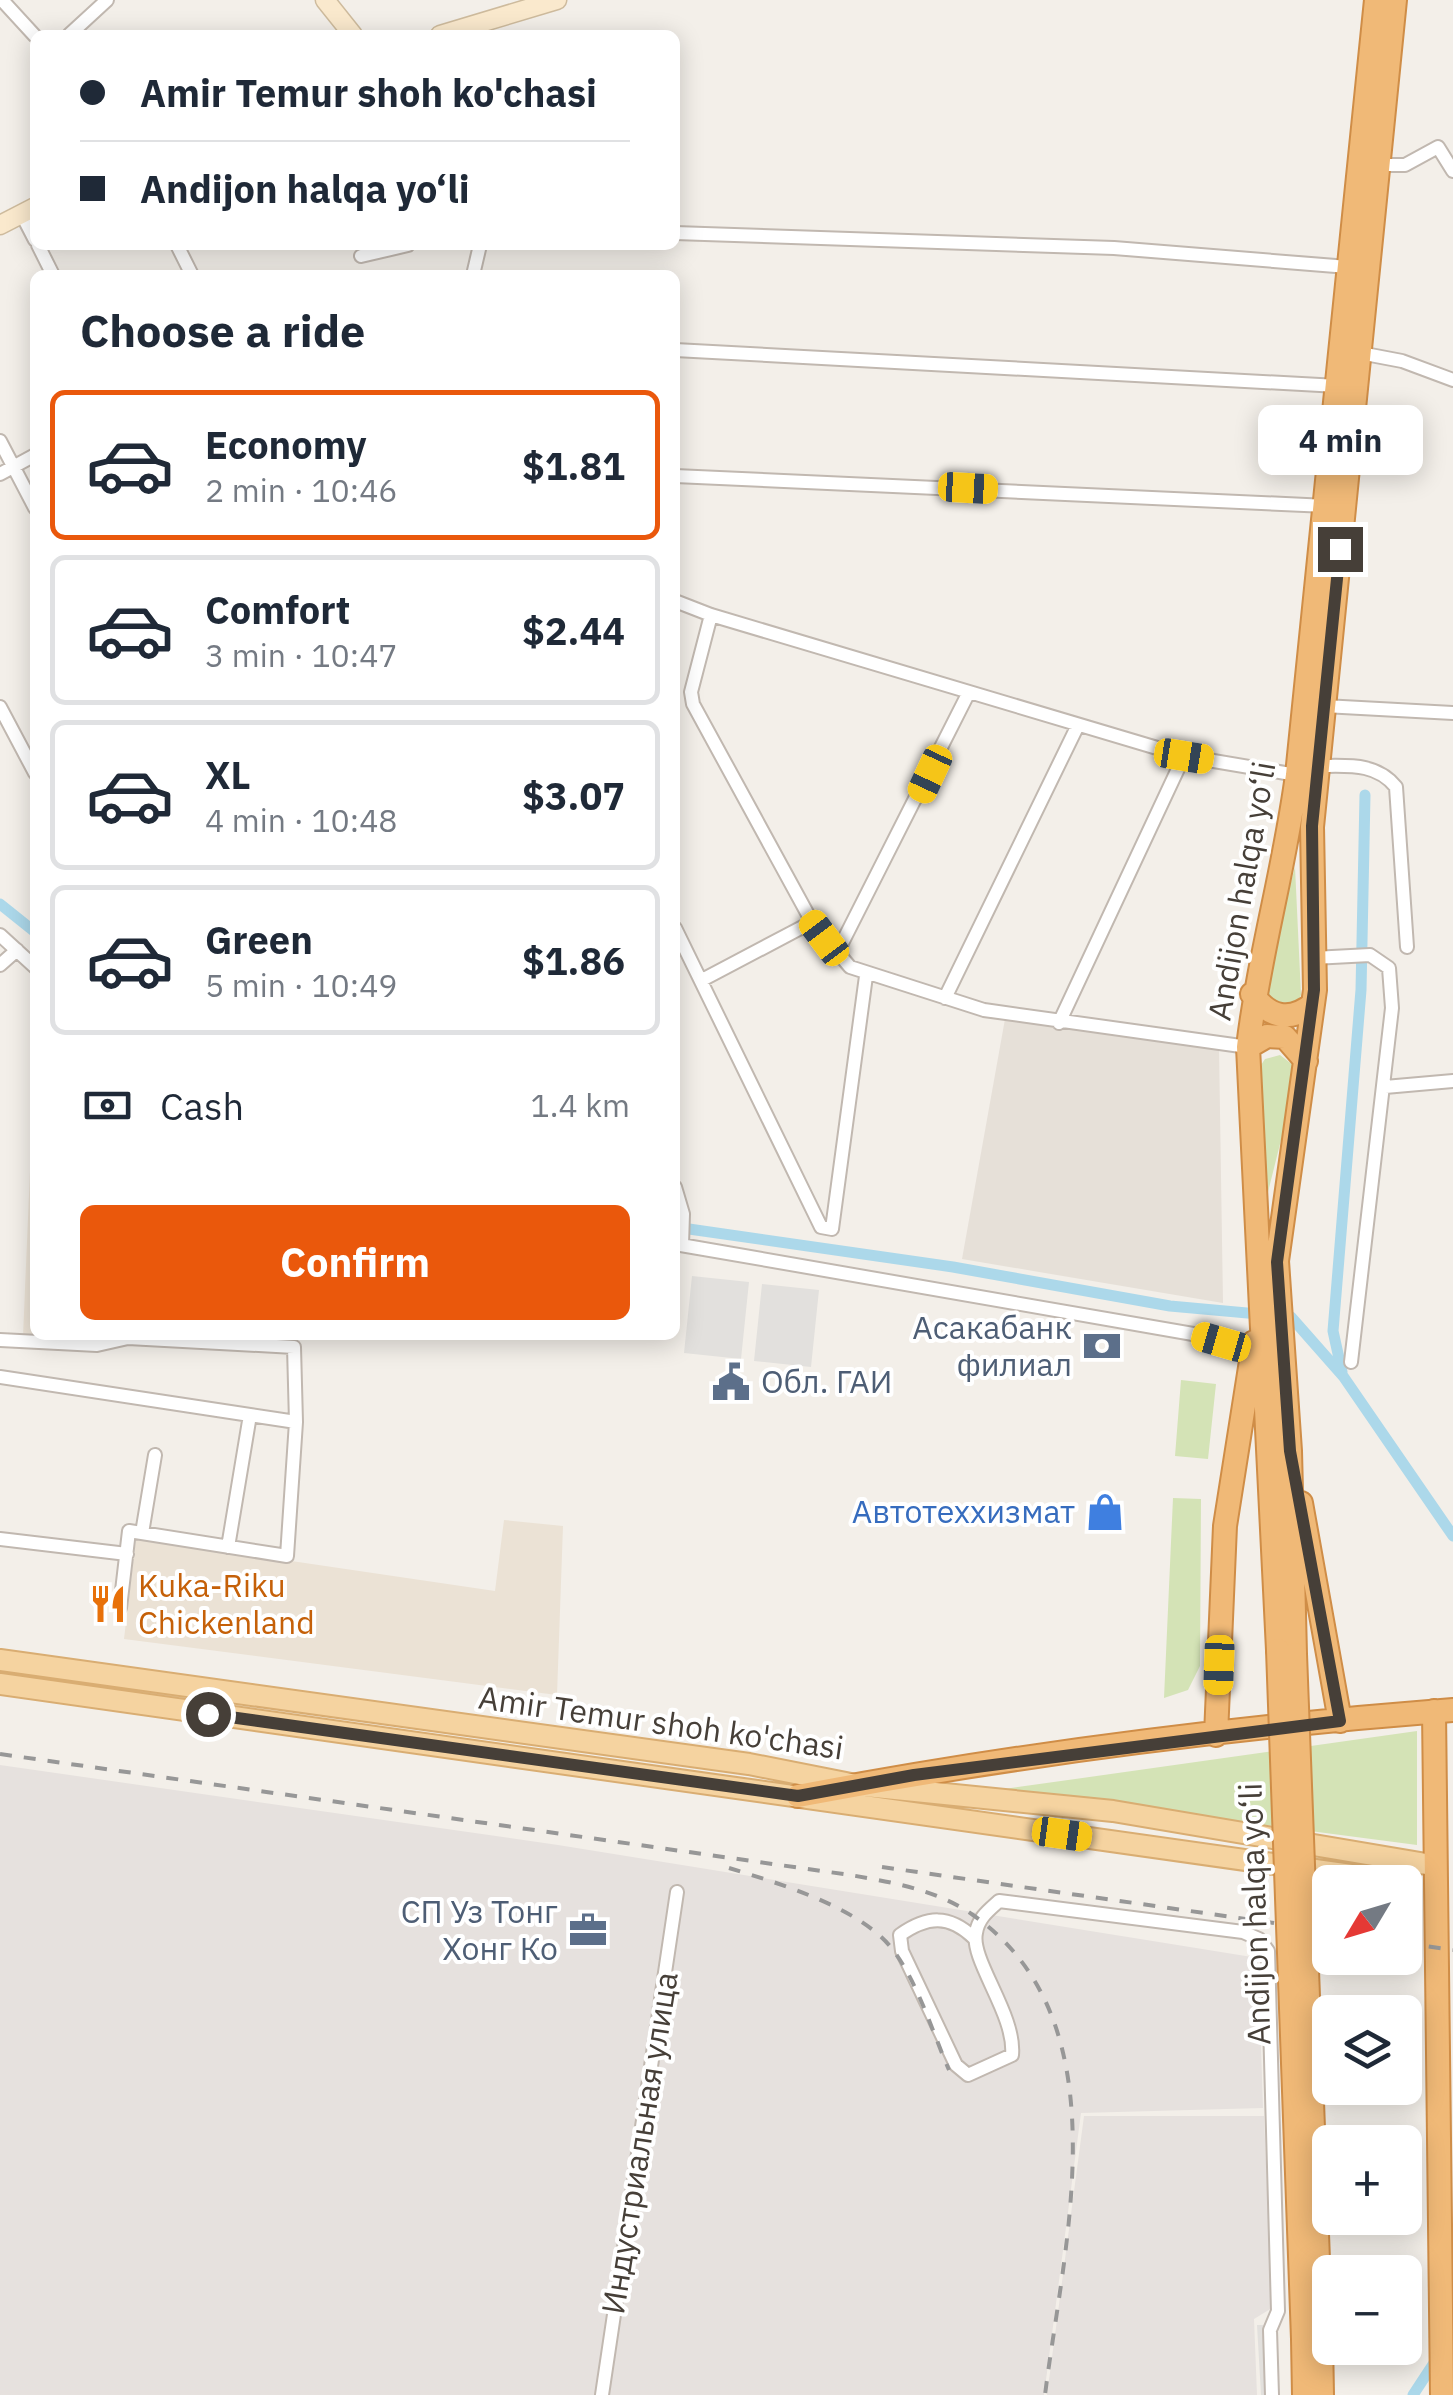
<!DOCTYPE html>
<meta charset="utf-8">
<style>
:root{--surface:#fff;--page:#f6f6f7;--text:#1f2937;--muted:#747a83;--line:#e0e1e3;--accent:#ea580c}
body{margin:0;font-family:"IBM Plex Sans",sans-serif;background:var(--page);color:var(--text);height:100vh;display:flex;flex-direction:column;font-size:38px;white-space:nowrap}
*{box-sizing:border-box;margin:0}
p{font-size:32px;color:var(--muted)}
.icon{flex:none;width:55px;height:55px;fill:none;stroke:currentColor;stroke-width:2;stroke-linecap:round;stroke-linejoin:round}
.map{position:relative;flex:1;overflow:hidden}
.panel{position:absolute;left:30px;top:270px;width:650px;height:1070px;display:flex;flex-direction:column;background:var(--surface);border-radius:15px;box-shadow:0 5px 25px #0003}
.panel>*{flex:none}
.banner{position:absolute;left:30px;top:30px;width:650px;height:220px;border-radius:15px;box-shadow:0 5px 25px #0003;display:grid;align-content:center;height:220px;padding:0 50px;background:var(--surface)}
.needle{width:65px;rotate:232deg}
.buttons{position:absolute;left:1312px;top:1865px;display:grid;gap:20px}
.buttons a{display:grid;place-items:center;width:110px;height:110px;border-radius:15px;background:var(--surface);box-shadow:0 5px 25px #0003;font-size:50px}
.end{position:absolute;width:45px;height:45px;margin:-22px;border:12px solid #463f38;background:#fff;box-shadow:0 0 0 5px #fff}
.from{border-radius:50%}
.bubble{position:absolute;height:70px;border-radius:15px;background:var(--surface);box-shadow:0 5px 25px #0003;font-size:32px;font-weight:700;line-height:70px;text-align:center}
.car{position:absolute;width:30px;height:60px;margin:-30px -15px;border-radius:12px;box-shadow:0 0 8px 2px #0007;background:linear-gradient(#f5c518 24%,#345 0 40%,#f5c518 0 76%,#345 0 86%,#f5c518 0)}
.banner b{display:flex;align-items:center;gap:35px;height:95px;font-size:38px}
.banner b+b{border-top:2px solid var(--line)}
.banner i{width:25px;height:25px;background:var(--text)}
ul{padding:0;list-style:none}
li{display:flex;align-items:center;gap:30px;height:150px;margin:0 20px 15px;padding:0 30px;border:5px solid var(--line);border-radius:15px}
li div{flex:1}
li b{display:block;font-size:38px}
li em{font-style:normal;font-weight:700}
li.selected{border-color:var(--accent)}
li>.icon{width:90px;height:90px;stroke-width:1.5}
h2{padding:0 50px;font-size:45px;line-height:120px}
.pay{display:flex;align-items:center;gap:25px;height:110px;padding:0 50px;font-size:38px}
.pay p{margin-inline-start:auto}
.cta{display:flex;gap:20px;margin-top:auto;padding:20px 50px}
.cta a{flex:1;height:115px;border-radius:15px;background:var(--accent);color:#fff;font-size:40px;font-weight:700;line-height:115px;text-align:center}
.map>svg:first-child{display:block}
.residential{fill:#e6e0d8}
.industrial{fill:#e6e1de}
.education{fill:#ebe2d5}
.green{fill:#d4e3b6}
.parking{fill:#e2e0dd}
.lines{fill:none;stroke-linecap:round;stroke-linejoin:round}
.canal{stroke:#acd8ea;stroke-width:11}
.street-casing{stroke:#c1b8b0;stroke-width:16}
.secondary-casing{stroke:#cebb9d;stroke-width:21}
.primary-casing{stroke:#d9ad72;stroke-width:24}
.highway-casing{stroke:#cf8d47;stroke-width:26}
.street{stroke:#fff;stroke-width:12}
.secondary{stroke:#fae9cd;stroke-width:18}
.primary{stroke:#f5d3a0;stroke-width:20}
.highway{stroke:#f0b977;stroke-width:22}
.rail{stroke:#979797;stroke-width:4;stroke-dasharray:12 12;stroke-linecap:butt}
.highway-bridge-casing{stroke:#cf8d47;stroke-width:26;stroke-linecap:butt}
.highway-bridge{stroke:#f0b977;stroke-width:22}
.route{stroke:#463f38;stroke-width:12}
.labels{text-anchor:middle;stroke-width:8;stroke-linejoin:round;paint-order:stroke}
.street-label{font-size:32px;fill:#463f38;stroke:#fff}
.service-label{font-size:32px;fill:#4e5e75;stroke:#fff;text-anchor:end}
.shop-label{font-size:32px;fill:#366cbe;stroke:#fff;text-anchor:end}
.food-label{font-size:32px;fill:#c56008;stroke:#fff;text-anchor:start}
</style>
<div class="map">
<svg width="1453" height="2395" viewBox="0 0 1453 2395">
<rect width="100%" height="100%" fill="#f3efe9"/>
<path class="residential" d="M1005 1019 1219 1049 1223 1303 962 1259Z"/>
<path class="industrial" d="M0 1765 558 1845 1258 1958 1263 2108 1081 2113 1044 2395H0Z
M1084 2116H1264L1272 2308 1254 2319 1257 2395H1047Z"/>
<path class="education" d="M30 1171H35V1335H113L101 1340 23 1336Z
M504 1520 563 1526 557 1695 124 1639 136 1538 495 1591Z"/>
<path class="green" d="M1295 867 1301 995 1296 1004 1271 1006 1263 986Z
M1280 1055 1293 1065 1292 1096 1265 1204 1259 1068 1265 1059Z
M1181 1380 1216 1384 1208 1459 1175 1456Z
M1173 1498 1201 1499 1200 1666 1188 1690 1164 1698Z
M1417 1731V1845L997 1790Z"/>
<path class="parking" d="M692 1276 749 1282 741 1359 684 1353Z
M762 1284 819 1290 811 1367 754 1361Z
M1257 2325H1263L1268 2395H1261Z"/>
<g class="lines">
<path class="canal" d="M0 904 35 932
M675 1227 953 1267 1170 1306 1291 1317 1343 1376 1453 1536
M1342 1372 1333 1331 1361 990 1365 795
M1413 2395 1453 2334"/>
<g class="street-casing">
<path id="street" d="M2 0 35 36
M69 35 107 0
M1380 165H1405L1438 147 1453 171
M21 213 35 240
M675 233 1114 248 1348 267
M38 245 53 275
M177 245 192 275
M361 256 408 245
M473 275 480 245
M675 350 1338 386
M1360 353 1402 361 1453 380
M0 441 35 508
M0 474 35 455
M675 476 1327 506
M675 601 711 615 1184 756 1297 775
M711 615 691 692 693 704 812 922 850 967 984 1010 1248 1047
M1324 706 1453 713
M0 707 35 773
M1318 766C1347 766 1376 762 1396 787L1407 947
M675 928 821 1227 832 1229 866 976
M0 935 35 967
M836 955 969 692
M1313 958 1370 955 1389 968 1392 1008 1351 1362
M0 965 17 950
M702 980 812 922
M945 998 1078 725
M1059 1023 1184 756
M1385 1087 1453 1081
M675 1187 683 1214 682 1245
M675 1244 1193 1334 1252 1352
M0 1340 97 1345 128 1338 294 1347 296 1422 287 1556 129 1531 120 1608
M0 1377 250 1415
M142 1533 155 1455
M0 1539 127 1554
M228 1547 250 1415 296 1422
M974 1938C949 1914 927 1916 900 1935L902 1951 956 2065 968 2075 1012 2055C1016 2015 970 1960 976 1933 978 1918 989 1910 999 1901L1243 1932 1259 1939 1268 1951 1278 2311 1270 2330 1272 2395
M602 2395 677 1892"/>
</g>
<g class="secondary-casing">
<path id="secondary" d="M325 0 353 35
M440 35 557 0
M0 225 35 207"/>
</g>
<g class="primary-casing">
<path id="primary" d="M0 1660 749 1764 856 1785 1113 1811 1432 1865
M0 1684 1401 1882"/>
</g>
<g class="highway-casing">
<path id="highway" d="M1252 994C1269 1017 1289 1023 1313 1004
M1248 1047 1267 1036 1285 1037 1306 1061
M1301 1503 1340 1721
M1278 1650 1248 1047C1259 955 1285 867 1297 775L1376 0
M1295 1654 1290 1451 1277 1261 1315 990 1312 827 1395 0
M1434 1711 1442 2395
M1216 1735 1225 1526 1254 1342
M798 1796C1013 1755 1234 1727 1453 1710
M1303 2339 1304 2395
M1321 2339 1322 2395"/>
</g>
<use href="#street" class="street"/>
<use href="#secondary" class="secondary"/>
<use href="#primary" class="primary"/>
<use href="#highway" class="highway"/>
<path class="rail" d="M0 1754 850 1875C891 1882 938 1890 973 1915 1124 2021 1064 2242 1045 2395
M882 1867 1330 1931
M729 1868C778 1883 862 1908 893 1950 918 1983 932 2031 949 2070
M1405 1943 1453 1950"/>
<g class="highway-bridge-casing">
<path id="highway-bridge" d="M1278 1650 1303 2339
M1295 1654 1321 2339"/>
</g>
<use href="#highway-bridge" class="highway-bridge"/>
</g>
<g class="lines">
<path class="route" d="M208 1714 798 1796 914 1775 1340 1721 1290 1451 1277 1262 1314 990 1312 826 1340 549"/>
</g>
<defs>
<g id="bank-bare" transform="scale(3)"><path d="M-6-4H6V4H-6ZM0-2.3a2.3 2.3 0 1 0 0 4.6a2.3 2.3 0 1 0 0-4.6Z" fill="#5c6f8a" stroke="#fff" stroke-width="2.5" paint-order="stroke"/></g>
<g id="civic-bare" transform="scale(3)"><path d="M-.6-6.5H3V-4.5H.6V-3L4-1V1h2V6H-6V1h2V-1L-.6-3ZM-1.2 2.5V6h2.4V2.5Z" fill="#5c6f8a" stroke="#fff" stroke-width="2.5" paint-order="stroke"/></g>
<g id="shop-bare" transform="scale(3)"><path d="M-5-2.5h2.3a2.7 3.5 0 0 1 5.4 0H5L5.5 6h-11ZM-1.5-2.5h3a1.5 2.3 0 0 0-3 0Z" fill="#3f7fe0" stroke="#fff" stroke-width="2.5" paint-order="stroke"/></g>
<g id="restaurant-bare" transform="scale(3)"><path d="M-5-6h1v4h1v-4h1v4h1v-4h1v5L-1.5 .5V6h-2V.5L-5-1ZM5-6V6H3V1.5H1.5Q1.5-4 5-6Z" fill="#e8710a" stroke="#fff" stroke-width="2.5" paint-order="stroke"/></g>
<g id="office-bare" transform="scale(3)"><path d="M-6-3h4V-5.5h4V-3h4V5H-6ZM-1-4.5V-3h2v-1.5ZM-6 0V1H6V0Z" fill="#5c6f8a" stroke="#fff" stroke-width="2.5" paint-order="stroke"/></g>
</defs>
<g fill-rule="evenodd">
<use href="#bank-bare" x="1102" y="1346"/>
<use href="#civic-bare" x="731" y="1382"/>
<use href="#shop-bare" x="1105" y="1512"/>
<use href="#restaurant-bare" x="108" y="1604"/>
<use href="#office-bare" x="588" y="1930"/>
</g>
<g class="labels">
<g class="street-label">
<text transform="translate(1242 891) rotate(-80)" y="11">Andijon halqa yo‘li</text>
<text transform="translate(661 1723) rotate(8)" y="11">Amir Temur shoh ko'chasi</text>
<text transform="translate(1255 1914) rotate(-92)" y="11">Andijon halqa yo‘li</text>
<text transform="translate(640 2143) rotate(-81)" y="11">Индустриальная улица</text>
</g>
<g class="service-label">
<text x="1072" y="1339">Асакабанк<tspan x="1072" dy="37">филиал</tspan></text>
<text x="761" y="1393" text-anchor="start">Обл. ГАИ</text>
<text x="558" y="1923">СП Уз Тонг<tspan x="558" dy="37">Хонг Ко</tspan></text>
</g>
<g class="shop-label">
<text x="1075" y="1523">Автотеххизмат</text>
</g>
<g class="food-label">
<text x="138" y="1597">Kuka-Riku<tspan x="138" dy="37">Chickenland</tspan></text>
</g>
</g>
</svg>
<div class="buttons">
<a><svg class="needle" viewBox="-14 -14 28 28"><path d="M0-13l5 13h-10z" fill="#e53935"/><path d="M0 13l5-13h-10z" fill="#747a83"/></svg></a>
<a><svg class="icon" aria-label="layers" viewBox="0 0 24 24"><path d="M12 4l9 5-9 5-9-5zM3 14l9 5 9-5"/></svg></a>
<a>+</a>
<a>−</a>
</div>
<i class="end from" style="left:208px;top:1714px"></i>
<i class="end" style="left:1340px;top:549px"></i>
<div class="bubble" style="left:1258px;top:405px;width:165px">4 min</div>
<i class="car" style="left:968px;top:488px;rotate:93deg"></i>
<i class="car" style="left:1184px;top:756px;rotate:99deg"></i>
<i class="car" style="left:930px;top:774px;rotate:205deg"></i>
<i class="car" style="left:824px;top:938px;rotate:323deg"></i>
<i class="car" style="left:1221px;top:1342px;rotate:286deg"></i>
<i class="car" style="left:1219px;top:1665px;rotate:182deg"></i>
<i class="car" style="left:1062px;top:1834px;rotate:98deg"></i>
<div class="banner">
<b><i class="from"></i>Amir Temur shoh ko'chasi</b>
<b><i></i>Andijon halqa yo‘li</b>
</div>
<section class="panel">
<h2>Choose a ride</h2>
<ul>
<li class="selected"><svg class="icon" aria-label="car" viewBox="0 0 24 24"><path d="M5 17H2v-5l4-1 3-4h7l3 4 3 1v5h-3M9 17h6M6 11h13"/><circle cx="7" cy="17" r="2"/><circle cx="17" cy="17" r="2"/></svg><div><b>Economy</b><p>2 min · 10:46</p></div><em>$1.81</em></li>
<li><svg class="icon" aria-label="car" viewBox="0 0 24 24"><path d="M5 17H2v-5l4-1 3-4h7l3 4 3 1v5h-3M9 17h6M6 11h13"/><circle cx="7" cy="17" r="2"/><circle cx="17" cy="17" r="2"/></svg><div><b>Comfort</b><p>3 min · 10:47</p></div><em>$2.44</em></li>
<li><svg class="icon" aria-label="car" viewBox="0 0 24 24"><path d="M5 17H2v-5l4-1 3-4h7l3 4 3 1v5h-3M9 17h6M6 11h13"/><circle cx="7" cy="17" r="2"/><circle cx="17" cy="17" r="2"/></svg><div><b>XL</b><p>4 min · 10:48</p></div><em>$3.07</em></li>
<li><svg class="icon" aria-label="car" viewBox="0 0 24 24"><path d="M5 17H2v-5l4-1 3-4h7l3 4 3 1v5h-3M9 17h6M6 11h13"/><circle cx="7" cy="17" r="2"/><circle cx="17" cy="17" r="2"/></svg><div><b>Green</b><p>5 min · 10:49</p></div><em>$1.86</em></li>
</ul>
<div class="pay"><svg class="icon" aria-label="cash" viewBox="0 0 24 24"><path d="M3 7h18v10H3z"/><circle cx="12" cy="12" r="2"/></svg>Cash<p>1.4 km</p></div>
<div class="cta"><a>Confirm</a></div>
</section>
</div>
